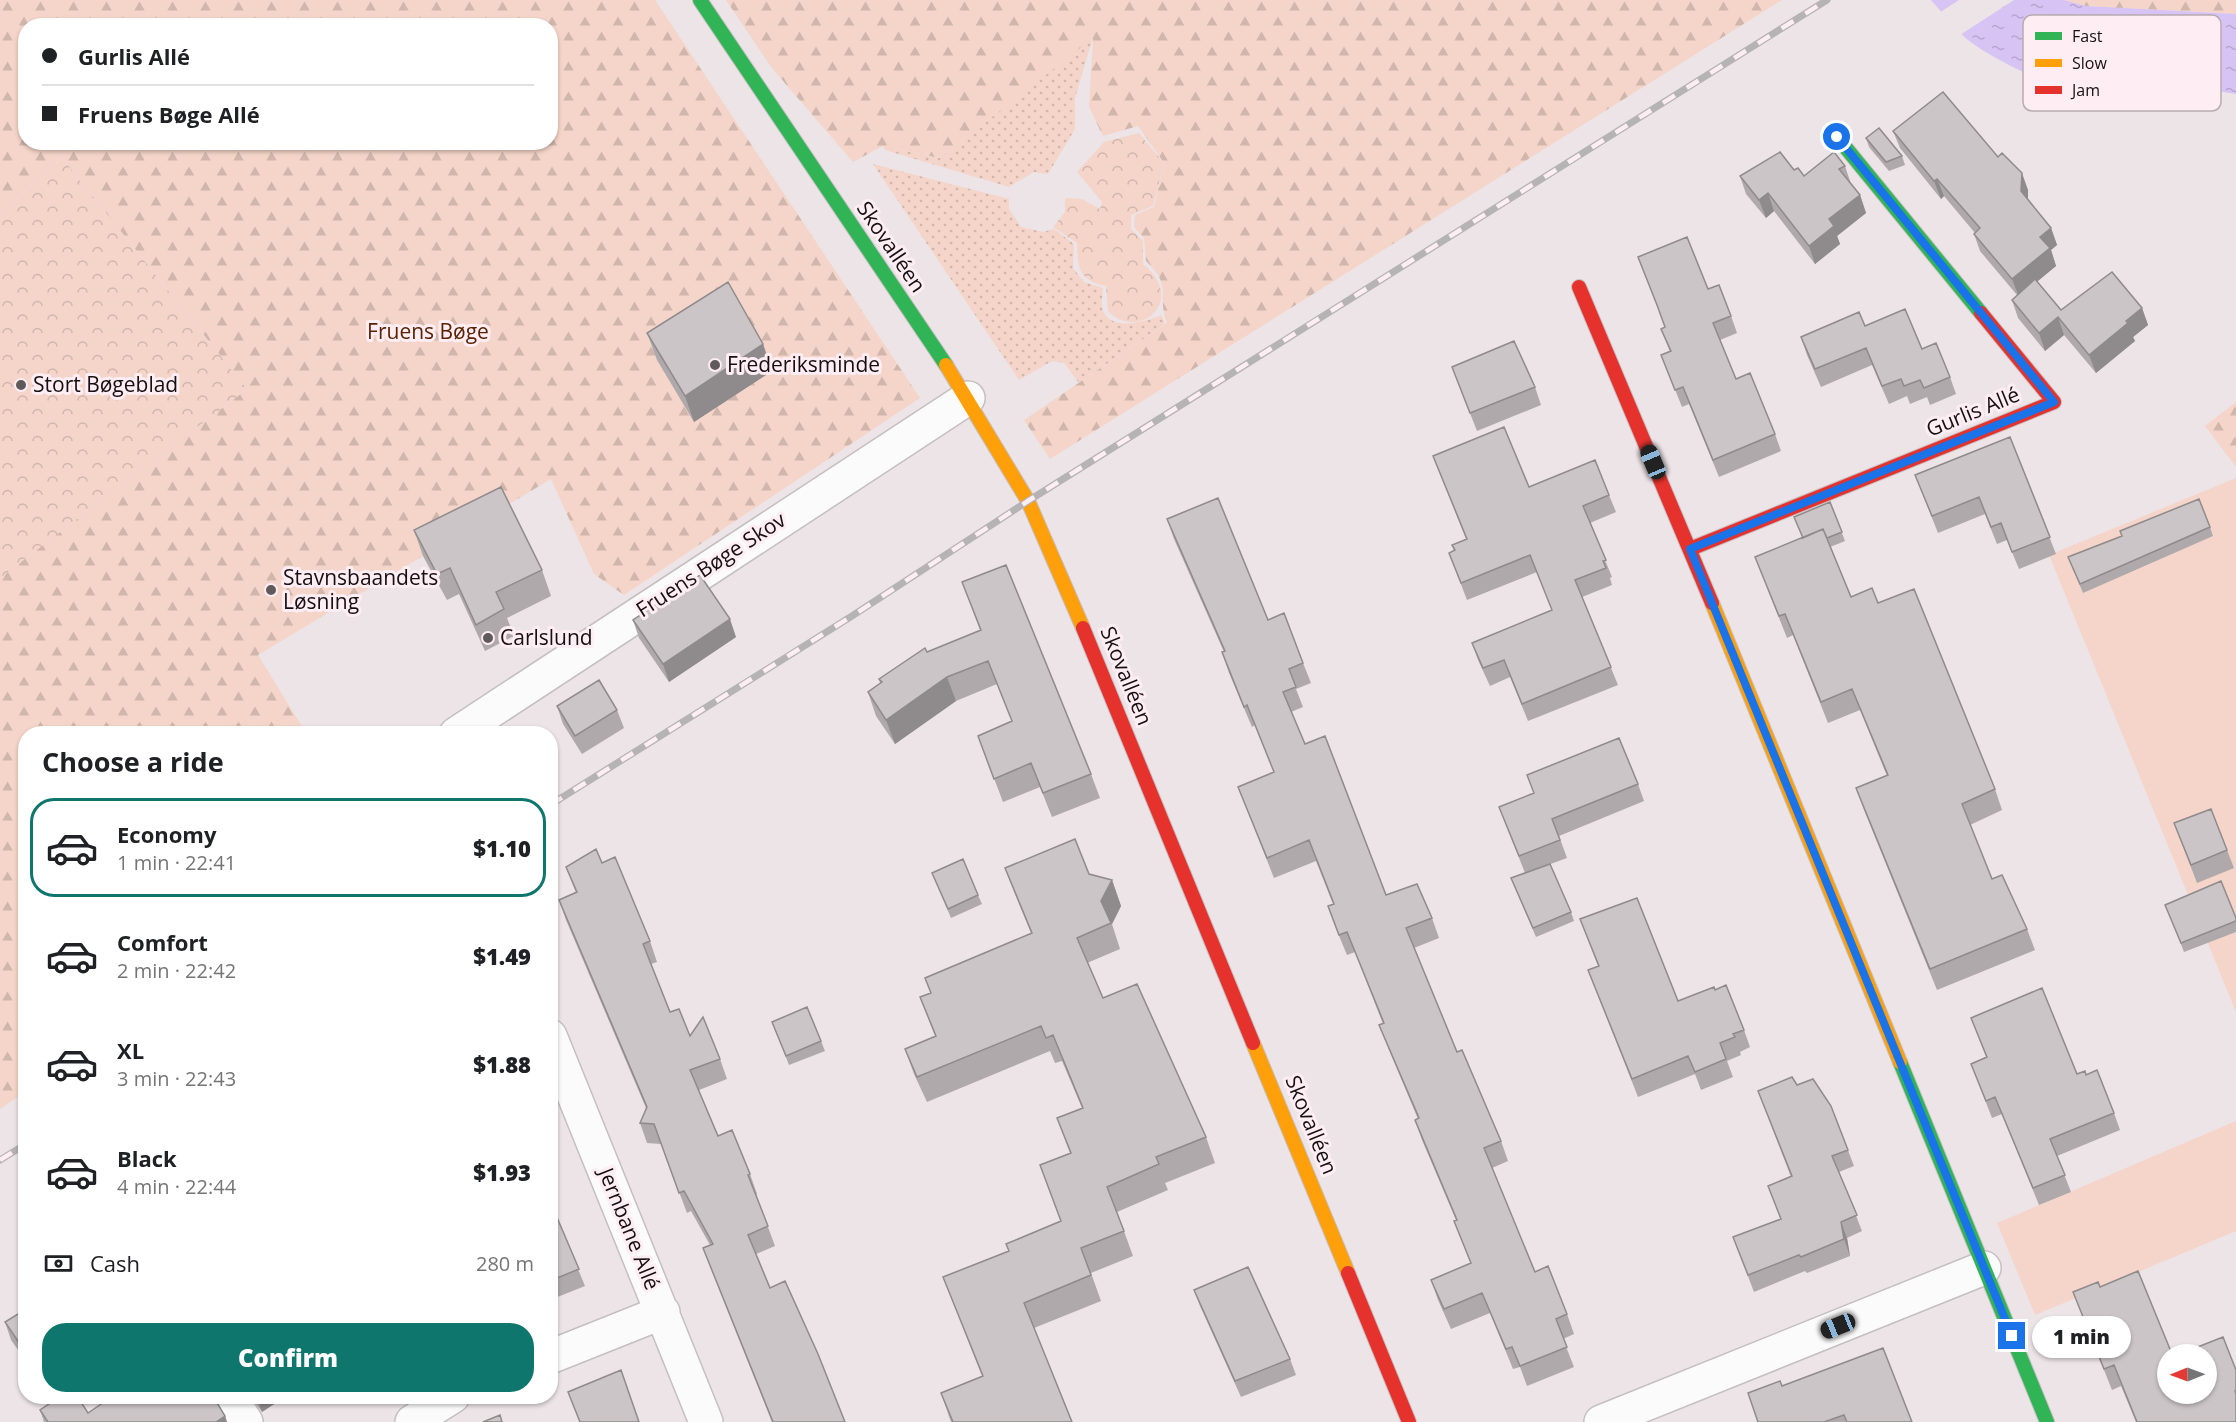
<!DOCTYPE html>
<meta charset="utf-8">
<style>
:root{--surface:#fff;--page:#f2f2f2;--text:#202124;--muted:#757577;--line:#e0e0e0;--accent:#0f766e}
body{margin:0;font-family:"Open Sans",sans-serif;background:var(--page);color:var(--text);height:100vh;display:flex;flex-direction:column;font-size:22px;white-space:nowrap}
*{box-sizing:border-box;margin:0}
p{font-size:20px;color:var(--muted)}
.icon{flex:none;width:33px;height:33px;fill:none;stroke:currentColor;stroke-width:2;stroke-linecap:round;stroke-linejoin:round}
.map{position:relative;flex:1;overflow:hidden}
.drawer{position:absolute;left:18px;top:726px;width:540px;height:678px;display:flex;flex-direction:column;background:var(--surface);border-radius:24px;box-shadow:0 2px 4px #0004}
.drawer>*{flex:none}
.top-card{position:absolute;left:18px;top:18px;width:540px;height:132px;border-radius:24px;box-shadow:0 2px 4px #0004;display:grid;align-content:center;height:132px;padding:0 24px;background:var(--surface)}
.needle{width:39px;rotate:269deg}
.controls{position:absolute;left:2157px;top:1344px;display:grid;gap:12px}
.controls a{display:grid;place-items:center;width:60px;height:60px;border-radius:50%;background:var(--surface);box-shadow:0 2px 4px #0004;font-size:30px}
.end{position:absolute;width:27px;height:27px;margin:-14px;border:8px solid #1a73e8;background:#fff;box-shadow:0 0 0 3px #fff}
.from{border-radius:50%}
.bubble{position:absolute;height:42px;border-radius:21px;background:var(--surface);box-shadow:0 2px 4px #0004;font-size:20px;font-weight:800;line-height:42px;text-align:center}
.car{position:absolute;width:18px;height:36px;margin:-18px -9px;border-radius:8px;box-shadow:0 0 4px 2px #0007;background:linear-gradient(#222 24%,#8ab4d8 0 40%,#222 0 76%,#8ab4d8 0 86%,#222 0)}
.top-card b{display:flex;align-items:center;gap:21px;height:57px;font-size:22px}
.top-card b+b{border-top:2px solid var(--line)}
.top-card i{width:15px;height:15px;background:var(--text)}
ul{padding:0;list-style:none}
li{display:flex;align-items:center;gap:18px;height:99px;margin:0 12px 9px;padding:0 12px;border:3px solid transparent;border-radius:24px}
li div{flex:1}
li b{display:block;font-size:22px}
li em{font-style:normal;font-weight:800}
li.selected{border-color:var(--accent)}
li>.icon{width:54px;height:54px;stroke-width:1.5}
h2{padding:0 24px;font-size:27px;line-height:72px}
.pay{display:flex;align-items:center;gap:15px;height:66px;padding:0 24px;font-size:22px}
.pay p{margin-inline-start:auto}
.primary-button{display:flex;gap:12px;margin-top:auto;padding:12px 24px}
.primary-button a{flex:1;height:69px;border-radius:24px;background:var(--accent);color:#fff;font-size:24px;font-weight:800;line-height:69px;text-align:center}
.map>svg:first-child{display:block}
.grass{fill:url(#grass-dots)}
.forest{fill:url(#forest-firs);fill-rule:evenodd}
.park{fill:url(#park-crowns)}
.garden{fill:#f5d5c9}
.water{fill:url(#water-ripples)}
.pier{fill:#ece4e7}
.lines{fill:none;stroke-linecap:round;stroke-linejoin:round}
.street-casing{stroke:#c5bfc2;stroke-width:36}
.fast-casing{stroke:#c5bfc2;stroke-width:16}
.slow-casing{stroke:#c5bfc2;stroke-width:16}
.jam-casing{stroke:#c5bfc2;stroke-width:16}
.street{stroke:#fcfbfb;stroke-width:33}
.fast{stroke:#30b455;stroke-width:14}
.slow{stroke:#ff9f0a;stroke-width:14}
.jam{stroke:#e5322d;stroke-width:14}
.rail-casing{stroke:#b5b3b4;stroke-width:7}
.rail{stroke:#feedf3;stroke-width:4.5;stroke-dasharray:14;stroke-linecap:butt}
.wall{fill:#afa9ab}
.shaded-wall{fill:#8f8a8b}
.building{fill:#ccc5c7;stroke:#8f8a8b;stroke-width:1.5}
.route{stroke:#1a73e8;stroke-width:8}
.poi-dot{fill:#615a5d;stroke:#feedf3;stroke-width:2}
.labels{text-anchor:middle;stroke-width:6;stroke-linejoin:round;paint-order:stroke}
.street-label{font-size:21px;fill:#161012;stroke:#feedf3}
.park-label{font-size:21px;fill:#5a2202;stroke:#feedf3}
.poi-label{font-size:21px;fill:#161012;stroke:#feedf3;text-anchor:start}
.key{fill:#feedf3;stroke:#b8abb0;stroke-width:1.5}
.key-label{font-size:16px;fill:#161012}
</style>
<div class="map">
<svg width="2236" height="1422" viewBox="0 0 2236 1422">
<defs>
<pattern id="grass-dots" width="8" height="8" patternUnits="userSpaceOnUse" patternTransform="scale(1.5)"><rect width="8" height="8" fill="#f5d5c9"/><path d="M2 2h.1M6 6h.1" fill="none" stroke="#d1b6ac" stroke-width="1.8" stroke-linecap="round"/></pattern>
<pattern id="forest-firs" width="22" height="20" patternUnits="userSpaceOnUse" patternTransform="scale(1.5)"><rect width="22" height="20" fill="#f5d5c9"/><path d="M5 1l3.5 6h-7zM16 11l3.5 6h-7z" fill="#d1b6ac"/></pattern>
<pattern id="park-crowns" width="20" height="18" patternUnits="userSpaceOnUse" patternTransform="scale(1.5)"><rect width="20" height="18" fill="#f5d5c9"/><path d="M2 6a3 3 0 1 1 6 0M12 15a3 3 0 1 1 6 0" fill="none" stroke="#d1b6ac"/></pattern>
<pattern id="water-ripples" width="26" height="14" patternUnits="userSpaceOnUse" patternTransform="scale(1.5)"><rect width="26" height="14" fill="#d7c3f4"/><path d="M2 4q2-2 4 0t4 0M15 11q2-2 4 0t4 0" fill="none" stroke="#b8a6d0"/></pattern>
</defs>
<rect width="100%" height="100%" fill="#ece4e7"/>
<path class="grass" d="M1093 37 1075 98V129L1048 174 1034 172 1009 187 885 150 883 146 940 158Z
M873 164 1009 199V209L1021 227 1043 232 1054 229 1074 244 1073 268 1084 282 1103 288C1103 293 1101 302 1102 307 1107 333 1146 322 1161 315L1165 324 1079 383 1064 363 1052 361 1019 380Z"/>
<path class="forest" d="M0 0H655L920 398 624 595 594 574 551 479 258 655 306 733 26 734 25 1092 0 1109V578L247 389 62 158 0 214ZM26 26H550V142H26Z
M726 0H1782L1050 459 1024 420 1167 323C1156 296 1174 287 1146 261L1144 238 1134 227 1135 215 1154 207 1164 163 1138 126 1103 136 1089 107 1093 38 940 158 883 146 853 162 771 67Z
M2064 0H2236V14L2086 6Z
M2236 402V467L2205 426Z"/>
<path class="park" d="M1139 133 1164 163 1153 206 1131 215V229L1143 241V264C1189 302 1137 342 1108 311L1106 286C1079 281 1077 267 1077 243L1053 227 1065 212V198L1082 199 1100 209 1102 202 1077 172 1104 142Z
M62 158 247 389 0 578V214Z"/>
<path class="garden" d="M2236 478V1012L2049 555Z
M2236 1121V1231L2035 1315 1997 1223Z"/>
<path class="water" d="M1931 0H2064L2086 6 2236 14V94C2216 91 2197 87 2177 88 2154 90 2133 99 2110 99 2074 99 2001 64 1972 43 1956 32 1944 14 1931 0Z"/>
<path class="pier" d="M1959 0H2014L1960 35 1939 13Z"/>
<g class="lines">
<g class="street-casing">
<path id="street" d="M456 734 968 398
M550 1036 706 1422
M550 1357 663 1312
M229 1396 246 1422
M412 1422 453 1396
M1601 1422 1984 1268"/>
</g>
<g class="fast-casing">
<path id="fast" d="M700 0 946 365
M1837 137 1981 313
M1900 1062 2047 1422"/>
</g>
<g class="slow-casing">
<path id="slow" d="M946 365 1028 501 1083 628
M1712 603 1900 1062
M1253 1043 1348 1273"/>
</g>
<g class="jam-casing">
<path id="jam" d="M1579 287 1712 603
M1690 549 2054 402 1981 313
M1083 628 1253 1043
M1348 1273 1409 1422"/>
</g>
<use href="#street" class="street"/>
<use href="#fast" class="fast"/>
<use href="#slow" class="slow"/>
<use href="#jam" class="jam"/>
<g class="rail-casing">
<path id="rail" d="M550 805 852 616 1028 501 1827 0
M0 1160 26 1144"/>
</g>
<use href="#rail" class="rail"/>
</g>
<path class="wall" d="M1893 131 1998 157 2028 190V199L2051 228 2057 245 2051 250 2056 266 2037 281 2061 310 2142 308 2148 325 2133 337 2135 341 2096 373 2064 335 2045 351 2018 318 2012 300 2017 295 1980 251 1974 234 1975 233 1944 196 1941 199 1900 148Z
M1866 138 1902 156 1905 165 1889 171 1869 147Z
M1845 166 1851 184 1860 195 1866 213 1837 236 1840 244 1815 264 1774 211 1766 218 1746 194 1740 176 1794 170 1804 176Z
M1638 257 1708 289 1731 316 1737 333 1720 340 1736 379 1775 434 1781 451 1719 477 1689 404 1682 407 1668 372 1661 355 1670 352 1661 329 1665 327 1660 313Z
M1865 326 1922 349 1950 377 1956 394 1930 405 1927 397 1910 404 1907 396 1889 404 1872 365 1821 387 1807 355 1801 337Z
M647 333 763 344 772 371 694 422 657 360Z
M1452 367 1535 387 1541 405 1477 431Z
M2010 437 2056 554 2019 569 2007 540 1997 544 1985 514 1938 533 1915 475Z
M1433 456 1529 487 1609 495 1616 512 1590 523 1612 577 1610 578 1612 585 1582 597 1618 685 1528 721 1510 677 1490 686 1478 660 1472 643 1552 610 1537 572 1467 600 1449 553 1454 551 1452 545 1466 539Z
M1830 502 1845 541 1830 547 1851 597 1878 603 1995 789 2002 810 1970 825 1992 879 2027 929 2035 950 1937 990 1864 810 1856 788 1887 776 1860 710 1828 723 1793 635 1787 638 1755 557 1802 538Z
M1167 519 1268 620 1303 663 1311 683 1296 689 1303 707 1291 712 1305 744 1386 895 1432 918 1439 938 1414 948 1457 1052 1501 1141 1508 1161 1492 1168 1535 1272 1567 1314 1574 1334 1563 1339 1574 1367 1527 1386 1520 1367 1513 1369 1490 1313 1451 1329 1438 1300 1431 1280 1471 1264 1454 1221 1456 1220 1422 1140 1415 1120 1418 1119 1387 1045 1379 1025 1383 1024 1355 952 1347 955 1335 926 1328 906 1333 904 1316 861 1274 878 1238 787 1274 772 1255 725 1252 727 1229 673 1222 652H1224L1174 539Z
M2210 527 2213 536 2083 593 2068 557Z
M414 530 542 570 551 596 507 618 514 636 485 651 459 594 447 600 423 556Z
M962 582 1091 774 1100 798 1052 817 1040 787 1003 802 978 736 1012 721 997 684 956 701 895 744 876 716 868 692 880 683 879 679 927 652 980 630Z
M633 620 736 637 669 682 639 638Z
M557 706 617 710 624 728 582 754 563 724Z
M1638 784 1644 801 1559 836 1567 858 1545 866 1571 912 1574 921 1536 937 1511 878 1525 873 1499 807Z
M2174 823 2227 850 2234 868 2197 883Z
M602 863 650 941 657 962 651 964 670 1012 690 1036 720 1059 727 1079 699 1090 718 1136 750 1174 757 1194 756 1195 775 1246 756 1254 770 1288 845 1422H772L703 1248 710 1245 691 1211 687 1213 661 1144 647 1143 640 1123 646 1108 566 920 559 900 576 893 566 867Z
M1005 868 1089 874 1112 880 1121 906 1112 924 1120 949 1087 963 1103 998 1206 1137 1215 1163 1165 1183 1168 1190 1117 1212 1133 1256 1091 1273 1101 1301 1034 1328 1072 1422H951L941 1393 982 1376 943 1277 1009 1251 1061 1221 1040 1165 1070 1153 1057 1118 1082 1108 1062 1061 1055 1063 1050 1051 927 1102 914 1074 905 1049 935 1036 920 997 930 993 1031 933 1015 894Z
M932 873 978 895 982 904 951 918Z
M2166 905 2236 918V932L2184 952Z
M1580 919 1678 1001 1715 990 1744 1030 1750 1047 1740 1052 1741 1055 1727 1061 1733 1077 1701 1090 1695 1074 1638 1097 1588 970 1598 966Z
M1971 1018 2077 1074 2086 1075 2114 1113 2120 1130 2057 1156 2071 1192 2039 1205 2002 1114 1992 1118 1971 1064 1986 1057Z
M772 1022 821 1041 825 1051 789 1065Z
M1797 1085 1831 1106 1854 1166 1839 1172 1862 1231 1847 1238 1850 1256 1807 1273 1805 1271 1754 1292 1733 1237 1781 1219 1791 1177 1758 1091Z
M550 1201 585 1286 550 1300Z
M1194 1290 1290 1359 1296 1375 1241 1397 1200 1306Z
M2073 1292 2168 1394 2236 1370V1422H2136L2121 1386 2112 1390Z
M26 1309V1361L11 1340 5 1322Z
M1782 1386 1912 1422H1758Z
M250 1396H286L262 1412Z
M40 1410 88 1413 225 1416 227 1422H44Z"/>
<path class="shaded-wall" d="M2022 173 2028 190V209L2021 191Z
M1937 179 1944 196 1941 199 1934 181Z
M1768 193 1774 211 1766 218 1759 200Z
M1860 195 1866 213 1837 236 1840 244 1815 264 1809 246 1829 219Z
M2051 228 2057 245 2051 250 2056 266 2019 297 2012 279 2040 237Z
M2142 308 2148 325 2133 337 2135 341 2096 373 2089 355 2126 321Z
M2058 317 2064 335 2045 351 2039 333Z
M763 344 772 371 694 422 685 396Z
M730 619 736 637 669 682 663 664Z
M947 677 956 701 895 744 886 720Z
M1112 880 1121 906 1112 924 1101 901Z
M1841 1222 1847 1238 1850 1256 1844 1239Z
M256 1396H286L262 1412Z
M225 1416 227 1422H216Z"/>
<path class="building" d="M1943 92 1998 157 2002 153 2022 173 2021 191 2051 228 2040 237 2050 248 2012 279 1974 234 1980 228 1937 179 1934 181 1893 131Z
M1879 128 1902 156 1886 162 1866 138Z
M1780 152 1794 170 1798 168 1804 176 1834 152 1845 166 1839 169 1860 195 1829 219 1834 226 1809 246 1768 193 1759 200 1740 176Z
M1687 237 1708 289 1719 285 1731 316 1713 323 1736 379 1750 373 1775 434 1713 460 1683 387 1675 390 1661 355 1671 351 1661 329 1665 327 1657 305 1638 257Z
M2112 272 2142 308 2126 321 2128 323 2089 355 2058 317 2039 333 2012 300 2035 279 2061 310Z
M728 282 763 344 685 396 647 333Z
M1905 309 1922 349 1936 343 1950 377 1924 388 1920 380 1904 386 1901 379 1882 386 1866 348 1815 369 1801 337 1859 312 1865 326Z
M1514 341 1535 387 1470 413 1452 367Z
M1504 427 1529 487 1595 460 1609 495 1583 506 1606 560 1603 561 1606 568 1575 580 1611 667 1522 704 1504 660 1483 668 1472 643 1552 610 1530 555 1461 583 1449 553 1455 550 1452 545 1467 539 1433 456Z
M2010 437 2050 537 2012 552 2001 523 1991 527 1979 497 1932 516 1915 475Z
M501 487 542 570 496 592 504 609 476 625 450 568 437 574 414 530Z
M1218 498 1268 620 1284 613 1303 663 1289 669 1296 687 1283 692 1305 744 1325 736 1386 895 1417 884 1432 918 1406 928 1457 1052 1462 1050 1501 1141 1484 1148 1535 1272 1548 1266 1567 1314 1556 1319 1567 1347 1520 1366 1512 1347 1506 1349 1482 1293 1444 1309 1431 1280 1471 1263 1454 1221 1457 1220 1415 1120 1419 1118 1379 1025 1384 1023 1371 991 1347 932 1339 935 1328 906 1334 904 1309 840 1267 858 1238 787 1274 772 1247 705 1244 707 1222 652 1225 651 1167 519Z
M2199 499 2210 527 2080 584 2068 557 2122 536 2120 531Z
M1830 502 1842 532 1827 538 1823 529 1803 538 1794 517Z
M1823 529 1851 597 1872 588 1878 603 1914 589 1995 789 1962 804 1992 879 2002 875 2027 929 1930 969 1856 788 1888 775 1852 689 1821 702 1785 614 1779 616 1755 557Z
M1006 565 1091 774 1043 793 1031 763 994 779 978 736 1012 721 988 661 947 677 886 720 868 692 882 682 879 679 925 648 927 652 981 630 962 582Z
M700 575 730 619 663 664 633 620Z
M599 680 617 710 575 736 557 706Z
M1619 738 1638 784 1552 819 1560 840 1519 856 1499 807 1534 793 1527 775Z
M2211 809 2227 850 2191 865 2174 823Z
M1075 839 1089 874 1112 880 1101 901 1111 923 1077 938 1103 998 1137 984 1206 1137 1156 1157 1159 1164 1107 1187 1124 1231 1081 1248 1091 1275 1024 1303 1072 1422H953L941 1393 983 1376 943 1277 1009 1251 1006 1244 1061 1221 1040 1165 1071 1153 1057 1118 1083 1108 1053 1035 1046 1038 1041 1026 917 1077 905 1049 936 1036 920 997 931 993 925 978 1032 933 1005 868Z
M596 849 602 863 615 857 650 941 643 944 670 1012 679 1009 690 1036 703 1017 720 1059 690 1070 718 1136 732 1130 750 1174 748 1175 768 1226 748 1235 770 1288 785 1281 818 1354 845 1422H773L703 1248 713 1244 684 1191 679 1193 654 1124 640 1123 647 1107 559 900 577 892 566 867Z
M963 859 978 895 948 909 932 873Z
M1550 864 1571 912 1533 928 1511 878Z
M2221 881 2236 918V921L2181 943 2165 905Z
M1637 898 1678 1001 1714 987 1715 990 1726 985 1744 1030 1733 1034 1735 1037 1720 1043 1726 1059 1695 1072 1688 1056 1632 1079 1588 970 1599 966 1580 919Z
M2042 988 2077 1074 2085 1071 2086 1075 2097 1070 2114 1113 2050 1139 2065 1175 2033 1188 1995 1097 1986 1101 1971 1064 1987 1057 1971 1018Z
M807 1007 821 1041 786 1056 772 1022Z
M1792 1077 1797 1085 1813 1079 1831 1106 1848 1150 1832 1156 1857 1215 1841 1222 1844 1239 1801 1257 1799 1255 1748 1275 1733 1237 1781 1219 1768 1186 1792 1176 1758 1091Z
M550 1201 579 1269 550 1281Z
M1248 1267 1290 1359 1235 1381 1194 1290Z
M2138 1271 2172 1354H2168V1394H2206V1354H2180L2223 1337 2236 1370V1390L2235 1391 2236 1394V1422H2137L2114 1365 2104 1369 2073 1292 2098 1282 2100 1287Z
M26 1309V1353L5 1322Z
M1883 1348 1912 1422H1847L1844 1415 1824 1422H1758L1748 1393 1780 1381 1782 1386Z
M621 1370 639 1422H580L568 1392Z
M61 1396H77L88 1413 113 1396H213L225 1416 216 1422H48L40 1410Z
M500 1415 502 1422H483Z"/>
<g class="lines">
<path class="route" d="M1837 137 2054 402 1690 549 2012 1336"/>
</g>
<g class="poi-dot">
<circle cx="715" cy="365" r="6"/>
<circle cx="21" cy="385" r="6"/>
<circle cx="271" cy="590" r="6"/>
<circle cx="488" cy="638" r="6"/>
</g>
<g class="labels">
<g class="street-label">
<text transform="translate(891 247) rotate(56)" y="7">Skovalléen</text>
<text transform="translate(1973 412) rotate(-22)" y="7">Gurlis Allé</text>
<text transform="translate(711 565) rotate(-33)" y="7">Fruens Bøge Skov</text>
<text transform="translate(1126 676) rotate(68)" y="7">Skovalléen</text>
<text transform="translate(1311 1125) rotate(68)" y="7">Skovalléen</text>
<text transform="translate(629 1229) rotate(68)" y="7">Jernbane Allé</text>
</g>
<g class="park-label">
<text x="428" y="339">Fruens Bøge</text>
</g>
<g class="poi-label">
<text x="727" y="372">Frederiksminde</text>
<text x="33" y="392">Stort Bøgeblad</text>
<text x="283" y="585">Stavnsbaandets<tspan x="283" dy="24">Løsning</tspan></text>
<text x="500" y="645">Carlslund</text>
</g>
</g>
<rect x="2023" y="15" width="198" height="96" rx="9" class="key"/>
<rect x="2035" y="32" width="27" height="8" fill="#30b455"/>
<rect x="2035" y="59" width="27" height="8" fill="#ff9f0a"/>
<rect x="2035" y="86" width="27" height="8" fill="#e5322d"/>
<g class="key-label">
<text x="2072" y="42">Fast</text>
<text x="2072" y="69">Slow</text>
<text x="2072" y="96">Jam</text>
</g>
</svg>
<div class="controls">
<a><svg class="needle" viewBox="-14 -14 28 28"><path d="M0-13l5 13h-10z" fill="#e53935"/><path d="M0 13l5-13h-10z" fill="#757577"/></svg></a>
</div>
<i class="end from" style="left:1837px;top:137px"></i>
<i class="end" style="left:2012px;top:1336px"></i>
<div class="bubble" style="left:2032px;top:1316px;width:99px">1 min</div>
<i class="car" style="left:1653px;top:462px;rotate:337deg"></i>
<i class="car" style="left:1838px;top:1326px;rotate:248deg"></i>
<div class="top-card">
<b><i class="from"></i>Gurlis Allé</b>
<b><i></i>Fruens Bøge Allé</b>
</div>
<section class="drawer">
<h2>Choose a ride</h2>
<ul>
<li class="selected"><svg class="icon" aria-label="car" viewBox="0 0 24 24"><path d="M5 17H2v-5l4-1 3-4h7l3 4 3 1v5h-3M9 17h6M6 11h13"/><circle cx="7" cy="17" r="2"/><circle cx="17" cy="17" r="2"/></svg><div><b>Economy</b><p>1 min · 22:41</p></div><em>$1.10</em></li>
<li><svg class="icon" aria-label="car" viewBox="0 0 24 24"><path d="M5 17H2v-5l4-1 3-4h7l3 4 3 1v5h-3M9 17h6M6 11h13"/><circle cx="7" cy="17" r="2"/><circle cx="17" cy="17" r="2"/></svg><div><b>Comfort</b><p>2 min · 22:42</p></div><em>$1.49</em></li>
<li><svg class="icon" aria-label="car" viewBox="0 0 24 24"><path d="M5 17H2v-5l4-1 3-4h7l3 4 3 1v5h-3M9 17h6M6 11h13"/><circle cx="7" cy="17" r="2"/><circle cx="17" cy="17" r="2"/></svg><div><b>XL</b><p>3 min · 22:43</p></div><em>$1.88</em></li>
<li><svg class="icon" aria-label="car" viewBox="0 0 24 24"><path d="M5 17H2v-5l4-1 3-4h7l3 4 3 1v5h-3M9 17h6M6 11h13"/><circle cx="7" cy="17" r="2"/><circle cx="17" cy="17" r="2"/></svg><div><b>Black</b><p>4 min · 22:44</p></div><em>$1.93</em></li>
</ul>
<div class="pay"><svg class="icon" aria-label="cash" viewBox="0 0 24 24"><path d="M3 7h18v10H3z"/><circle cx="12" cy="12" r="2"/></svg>Cash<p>280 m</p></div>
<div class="primary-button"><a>Confirm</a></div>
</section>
</div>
